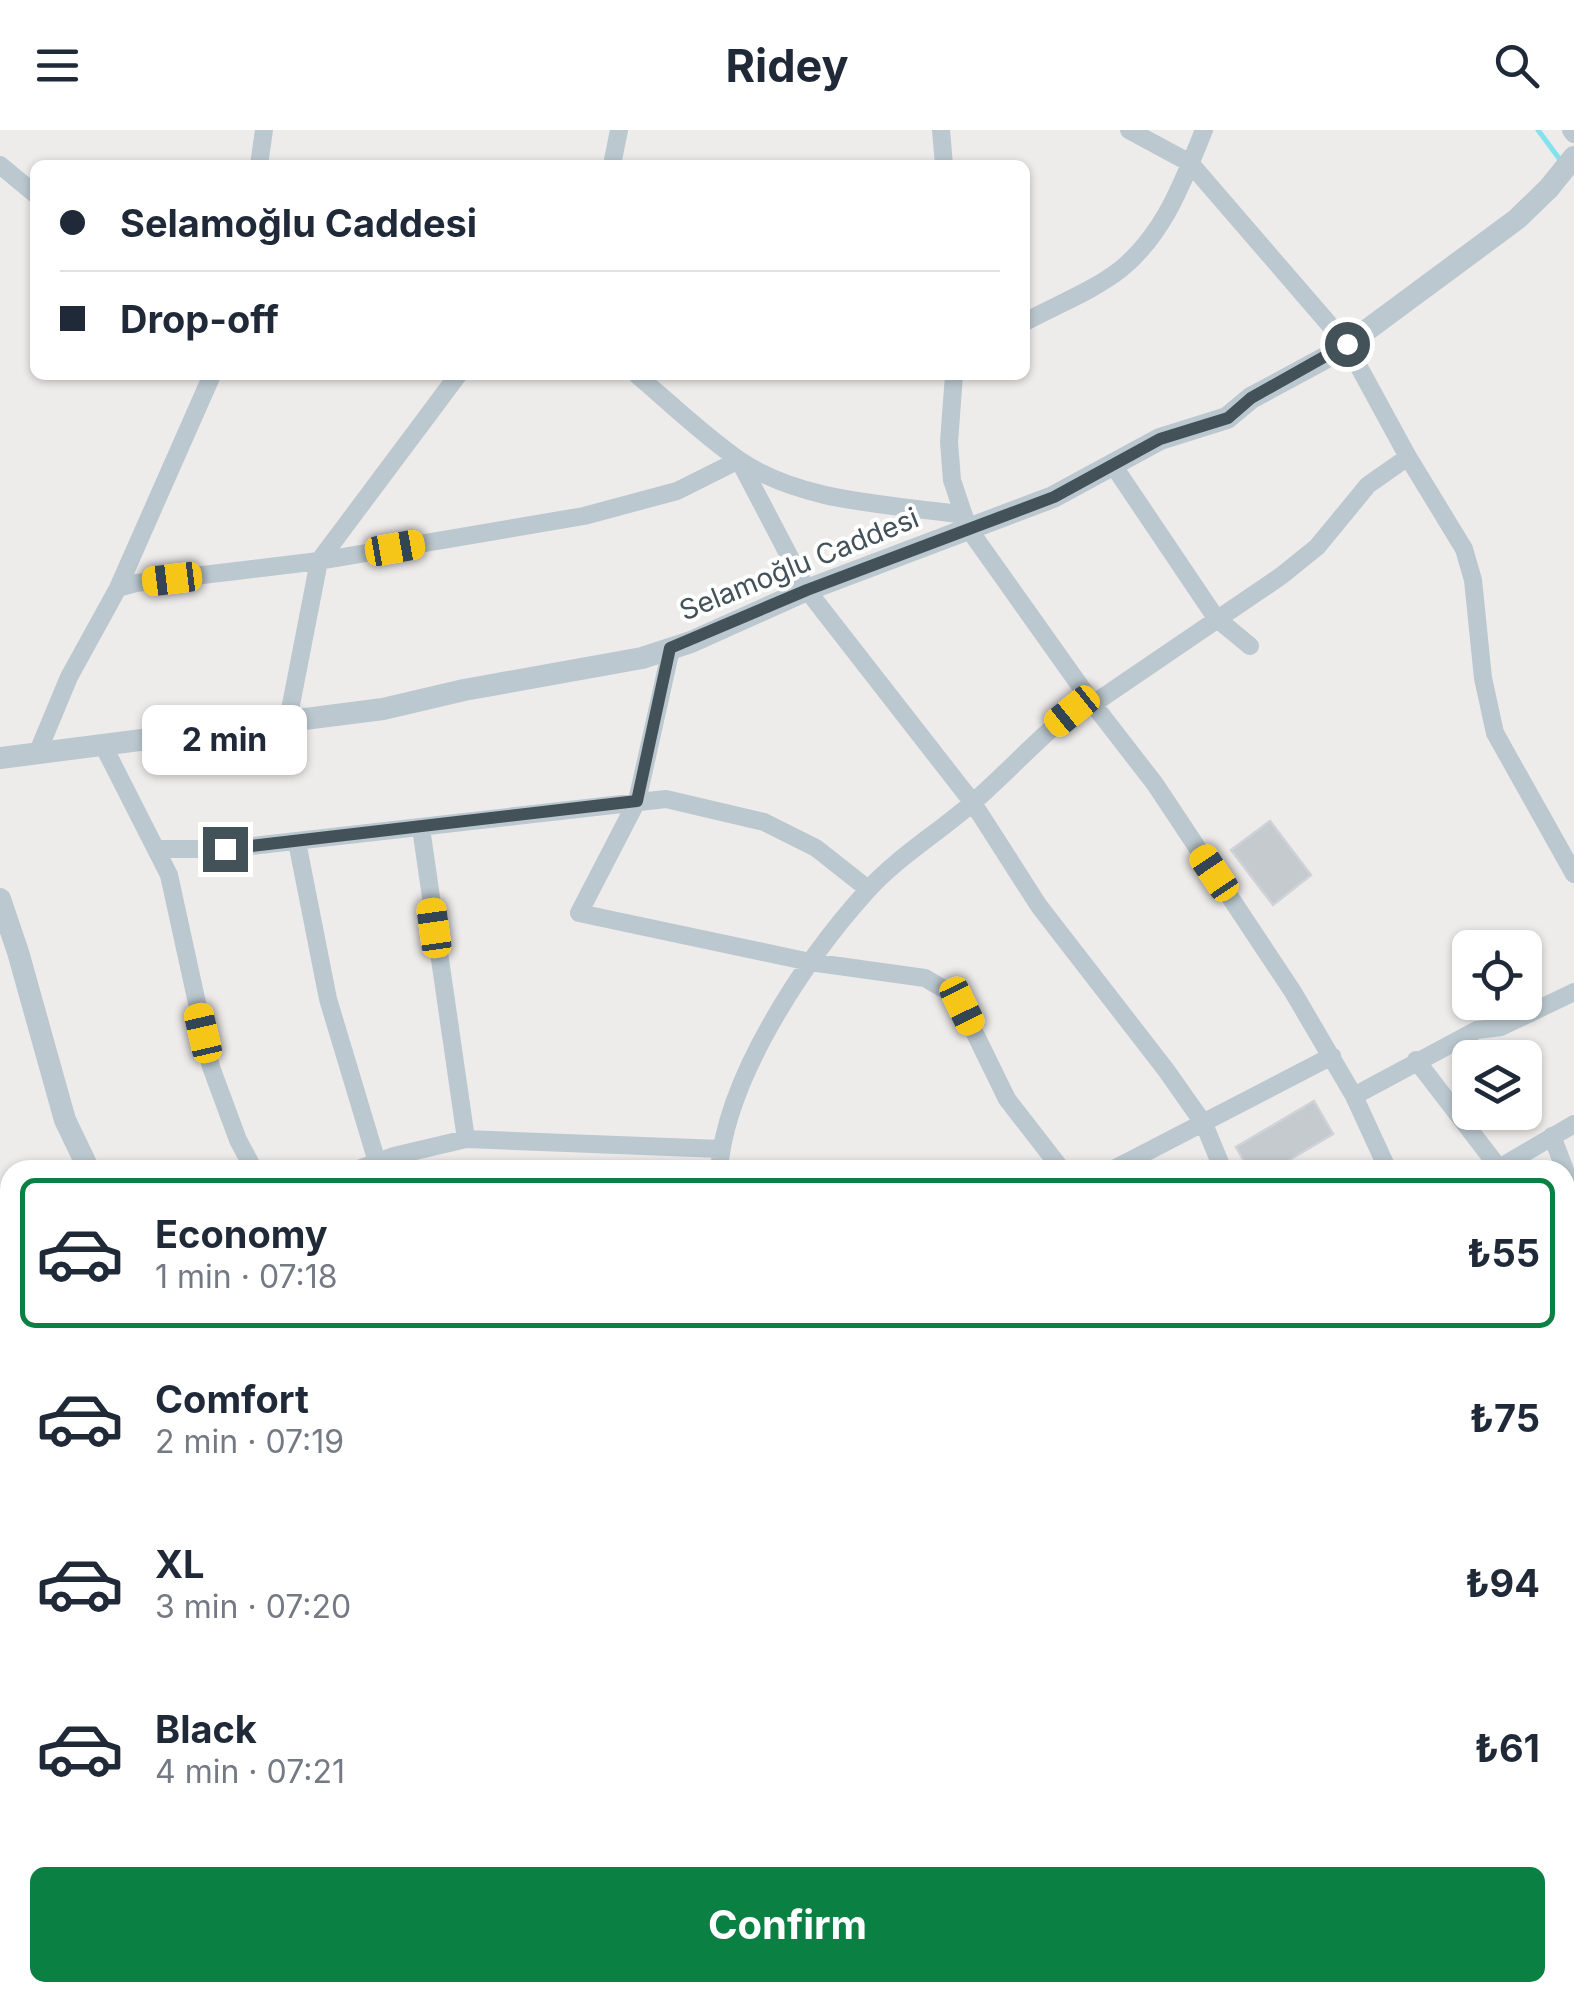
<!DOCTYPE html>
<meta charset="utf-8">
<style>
:root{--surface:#fff;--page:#f6f6f7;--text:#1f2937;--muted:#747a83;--line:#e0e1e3;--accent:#0b8043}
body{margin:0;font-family:Inter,sans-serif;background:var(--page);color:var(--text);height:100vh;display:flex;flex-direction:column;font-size:38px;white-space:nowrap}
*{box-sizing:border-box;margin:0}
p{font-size:32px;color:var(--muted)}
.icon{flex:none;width:55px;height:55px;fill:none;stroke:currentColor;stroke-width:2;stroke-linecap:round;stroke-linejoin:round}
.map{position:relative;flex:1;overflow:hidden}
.panel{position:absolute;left:0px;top:1030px;width:1575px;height:842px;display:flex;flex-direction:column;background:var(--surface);border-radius:30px 30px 0 0;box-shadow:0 2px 8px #0004}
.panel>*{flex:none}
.top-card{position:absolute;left:30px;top:30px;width:1000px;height:220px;border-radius:15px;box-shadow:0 2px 8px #0004;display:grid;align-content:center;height:220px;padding:0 30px;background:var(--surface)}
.controls{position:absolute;left:1452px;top:800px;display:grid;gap:20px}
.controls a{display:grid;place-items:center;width:90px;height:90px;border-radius:15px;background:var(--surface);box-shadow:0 2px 8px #0004;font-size:50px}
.end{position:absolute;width:45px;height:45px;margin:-22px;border:12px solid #435159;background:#fff;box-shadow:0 0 0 5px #fff}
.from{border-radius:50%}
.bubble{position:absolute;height:70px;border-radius:15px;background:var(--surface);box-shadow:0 2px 8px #0004;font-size:32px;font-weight:700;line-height:70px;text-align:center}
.car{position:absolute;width:30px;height:60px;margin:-30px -15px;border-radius:12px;box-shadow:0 0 8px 2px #0007;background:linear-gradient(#f5c518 24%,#345 0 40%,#f5c518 0 76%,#345 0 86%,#f5c518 0)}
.top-card b{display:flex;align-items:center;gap:35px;height:95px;font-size:38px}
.top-card b+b{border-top:2px solid var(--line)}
.top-card i{width:25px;height:25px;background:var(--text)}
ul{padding:18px 0 0;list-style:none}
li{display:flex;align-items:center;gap:30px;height:150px;margin:0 20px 15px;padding:0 10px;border:5px solid transparent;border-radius:15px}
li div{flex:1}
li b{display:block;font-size:38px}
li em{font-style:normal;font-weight:700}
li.active{border-color:var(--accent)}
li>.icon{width:90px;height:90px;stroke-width:1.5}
.action{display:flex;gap:20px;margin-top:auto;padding:20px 30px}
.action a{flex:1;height:115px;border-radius:15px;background:var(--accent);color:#fff;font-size:40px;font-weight:700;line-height:115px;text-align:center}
header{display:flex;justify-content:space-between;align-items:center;height:130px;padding:0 30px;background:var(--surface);font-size:45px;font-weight:700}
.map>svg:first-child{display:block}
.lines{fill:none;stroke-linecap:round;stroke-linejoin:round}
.stream{stroke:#82e3ed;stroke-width:5}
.building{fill:#c5cacf;stroke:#cfd2d7;stroke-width:2.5}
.minor{stroke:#bbc8cf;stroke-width:18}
.tertiary{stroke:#bbc8cf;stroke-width:22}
.secondary{stroke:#bbcad4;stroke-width:25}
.route{stroke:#435159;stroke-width:12}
.labels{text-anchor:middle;stroke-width:8;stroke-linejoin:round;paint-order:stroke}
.street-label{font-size:28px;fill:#435159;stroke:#fff}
</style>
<header><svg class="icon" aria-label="menu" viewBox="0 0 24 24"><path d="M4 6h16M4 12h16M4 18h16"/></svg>Ridey<svg class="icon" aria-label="search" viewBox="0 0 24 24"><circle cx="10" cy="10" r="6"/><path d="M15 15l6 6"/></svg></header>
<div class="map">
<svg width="1574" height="1871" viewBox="0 0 1574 1871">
<rect width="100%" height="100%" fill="#eeebeb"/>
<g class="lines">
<path class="stream" d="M1538 0 1561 31"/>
</g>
<path class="building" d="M1270 691 1311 745 1273 775 1231 720Z
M1314 971 1333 1004 1272 1040H1249L1236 1017Z"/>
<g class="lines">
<path class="minor" d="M941 0 944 35
M1129 0 1190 33 1347 215 1408 327 1464 419 1473 450 1483 548 1495 603 1574 744
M1571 0 1574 4
M0 35 35 64
M259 35 264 0
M612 35 619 0
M1025 192C1056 175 1093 161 1121 139 1165 103 1183 51 1204 0
M637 245C670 273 703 305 739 330 802 373 890 374 964 385
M954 245 949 312 952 350 968 398 1093 574 1155 654 1293 862 1354 966 1388 1040
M1113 335 1216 488 1250 516
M118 458 136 453 319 431 584 386 677 361 739 330 807 460 973 673 1039 776 1166 940 1204 994 1223 1040
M671 519 637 671 579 783 810 832 925 848 947 861 962 877 1007 969 1062 1040
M288 590 319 431 458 245
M104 617 169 745 211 937 238 1010 254 1040
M37 624 69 547 118 458 212 245
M421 698 466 1009
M297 712 328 869 377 1032
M157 719H225L666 669 764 692 816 718 868 759
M1416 930 1499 1038 1574 994
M1354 966 1477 900 1501 897 1574 862
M1552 1006 1565 1040
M356 1040 394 1026 466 1009 721 1019
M719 1040C726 947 805 830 866 762 896 728 938 703 971 674 1006 644 1036 610 1072 581L1093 574 1281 446 1317 417 1368 355 1408 327
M1112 1040 1332 926
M1565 1041 1574 1065
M0 1241 10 1257
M0 1331 10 1302
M1565 1333 1574 1330
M1565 1458 1574 1484
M0 1707 10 1711
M0 1739 10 1724
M305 1862 314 1871
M517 1862 525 1871
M724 1862 732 1871
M482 1871 494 1862"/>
<path class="tertiary" d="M0 628 383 579 464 560 642 528 691 512 807 460 1053 367 1160 309 1227 288 1251 268 1340 220 1517 89 1549 58 1574 27
M0 769 18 822 65 990 89 1040
M0 1471 10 1473
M64 1862 65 1871"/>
<path class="secondary" d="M1565 1431H1574
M1565 1457 1574 1458
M251 1871 259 1862
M283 1871 292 1862"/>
</g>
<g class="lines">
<path class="route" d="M225 719 637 671 670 518 807 460 1054 367 1160 309 1228 288 1251 268 1347 214"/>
</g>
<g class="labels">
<g class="street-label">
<text transform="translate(799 434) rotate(-22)" y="10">Selamoğlu Caddesi</text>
</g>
</g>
</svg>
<div class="controls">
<a><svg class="icon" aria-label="locate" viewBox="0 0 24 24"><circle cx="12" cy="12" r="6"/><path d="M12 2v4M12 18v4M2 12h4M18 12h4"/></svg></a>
<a><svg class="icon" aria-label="layers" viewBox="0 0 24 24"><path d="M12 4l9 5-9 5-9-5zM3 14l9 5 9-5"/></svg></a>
</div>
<i class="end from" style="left:1347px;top:214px"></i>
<i class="end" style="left:225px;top:719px"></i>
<div class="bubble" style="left:142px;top:575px;width:165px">2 min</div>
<i class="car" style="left:395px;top:418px;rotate:80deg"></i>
<i class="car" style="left:172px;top:449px;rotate:263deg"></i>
<i class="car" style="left:1072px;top:581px;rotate:231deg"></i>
<i class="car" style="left:1214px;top:743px;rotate:326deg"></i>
<i class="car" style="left:434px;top:798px;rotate:352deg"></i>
<i class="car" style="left:962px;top:876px;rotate:154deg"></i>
<i class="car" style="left:203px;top:903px;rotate:347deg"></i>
<div class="top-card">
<b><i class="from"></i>Selamoğlu Caddesi</b>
<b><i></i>Drop-off</b>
</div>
<section class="panel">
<ul>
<li class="active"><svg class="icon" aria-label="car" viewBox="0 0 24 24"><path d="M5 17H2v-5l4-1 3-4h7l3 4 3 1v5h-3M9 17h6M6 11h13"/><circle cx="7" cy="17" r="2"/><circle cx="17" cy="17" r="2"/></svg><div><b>Economy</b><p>1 min · 07:18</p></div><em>₺55</em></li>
<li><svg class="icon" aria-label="car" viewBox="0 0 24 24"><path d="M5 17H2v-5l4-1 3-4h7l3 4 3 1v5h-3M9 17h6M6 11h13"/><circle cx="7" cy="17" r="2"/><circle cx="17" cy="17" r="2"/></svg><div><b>Comfort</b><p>2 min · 07:19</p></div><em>₺75</em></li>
<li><svg class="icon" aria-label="car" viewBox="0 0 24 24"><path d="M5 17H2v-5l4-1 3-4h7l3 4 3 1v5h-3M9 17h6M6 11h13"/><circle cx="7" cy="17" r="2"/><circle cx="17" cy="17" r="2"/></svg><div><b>XL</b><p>3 min · 07:20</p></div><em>₺94</em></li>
<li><svg class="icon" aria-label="car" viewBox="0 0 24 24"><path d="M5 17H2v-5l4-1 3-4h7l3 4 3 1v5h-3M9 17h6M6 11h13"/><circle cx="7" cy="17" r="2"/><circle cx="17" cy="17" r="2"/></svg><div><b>Black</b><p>4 min · 07:21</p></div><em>₺61</em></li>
</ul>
<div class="action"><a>Confirm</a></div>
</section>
</div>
